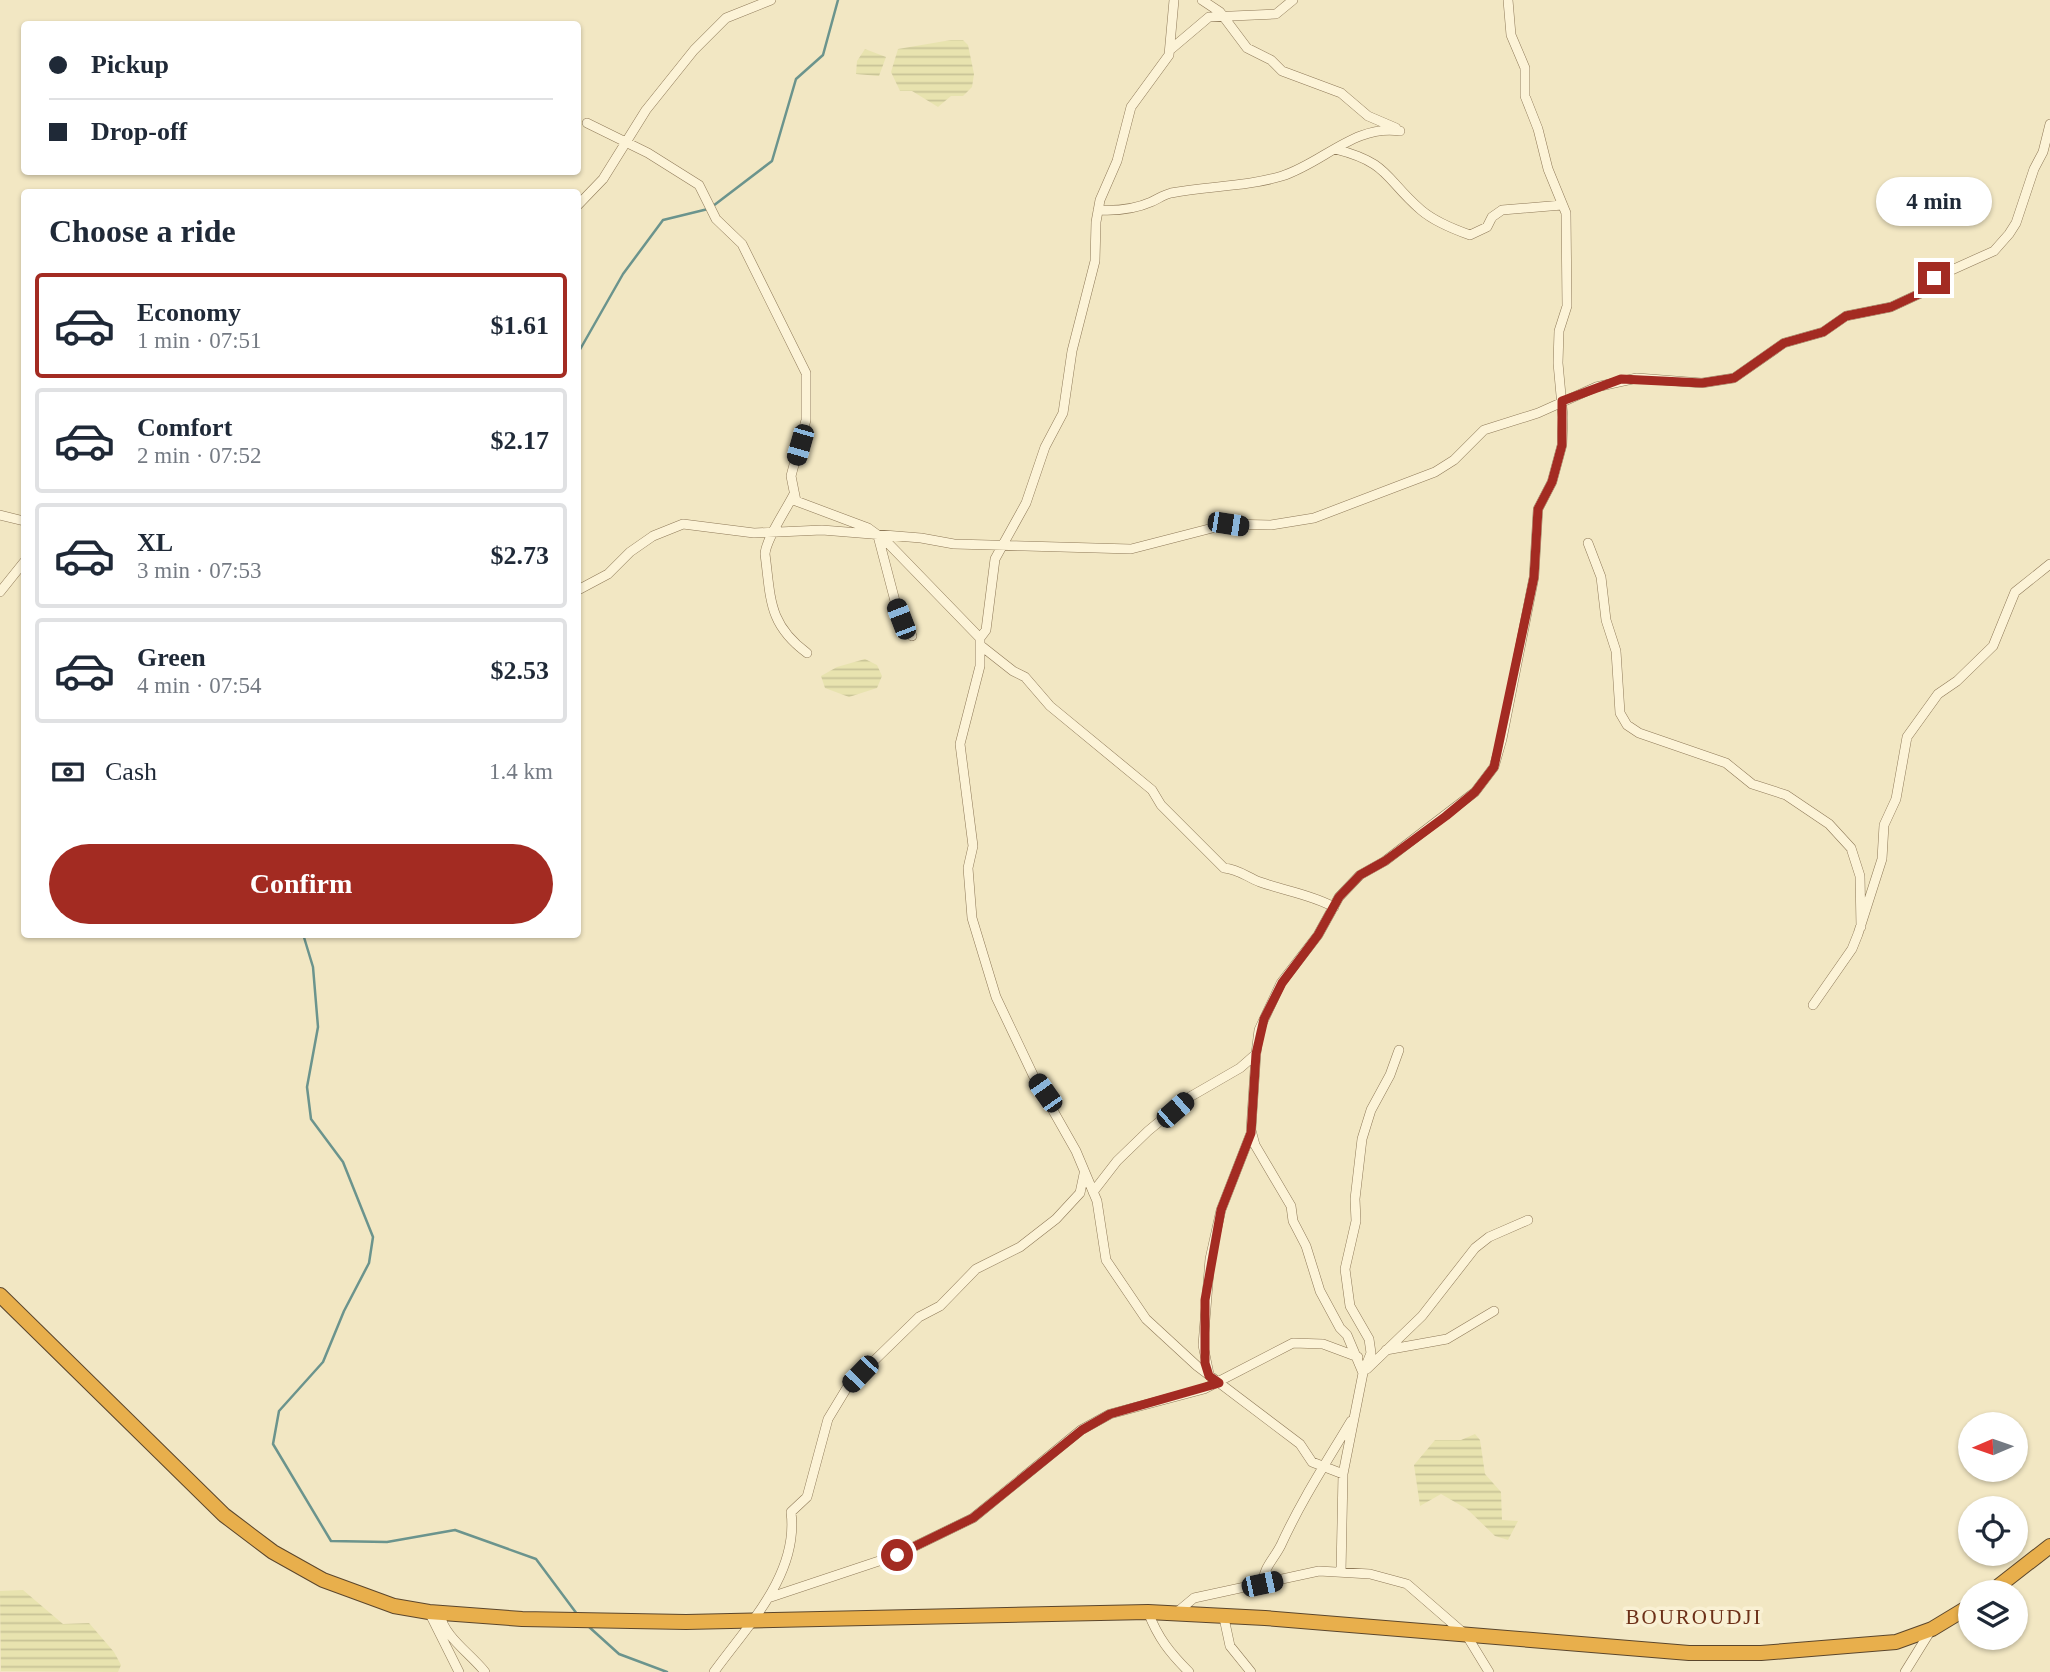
<!DOCTYPE html>
<meta charset="utf-8">
<style>
:root{--surface:#fff;--page:#f2f2f3;--text:#1f2937;--muted:#747a83;--line:#e0e1e3;--accent:#a32b22}
body{margin:0;font-family:Georgia,serif;background:var(--page);color:var(--text);height:100vh;display:flex;flex-direction:column;font-size:26px;white-space:nowrap}
*{box-sizing:border-box;margin:0}
p{font-size:23px;color:var(--muted)}
.icon{flex:none;width:38px;height:38px;fill:none;stroke:currentColor;stroke-width:2;stroke-linecap:round;stroke-linejoin:round}
.map{position:relative;flex:1;overflow:hidden}
.drawer{position:absolute;left:21px;top:189px;width:560px;height:749px;display:flex;flex-direction:column;background:var(--surface);border-radius:7px;box-shadow:0 2px 5px #0004}
.drawer>*{flex:none}
.banner{position:absolute;left:21px;top:21px;width:560px;height:154px;border-radius:7px;box-shadow:0 2px 5px #0004;display:grid;align-content:center;height:154px;padding:0 28px;background:var(--surface)}
.needle{width:46px;rotate:268deg}
.controls{position:absolute;left:1958px;top:1412px;display:grid;gap:14px}
.controls a{display:grid;place-items:center;width:70px;height:70px;border-radius:50%;background:var(--surface);box-shadow:0 2px 5px #0004;font-size:35px}
.end{position:absolute;width:32px;height:32px;margin:-16px;border:9px solid #a32b22;background:#fff;box-shadow:0 0 0 4px #fff}
.from{border-radius:50%}
.bubble{position:absolute;height:49px;border-radius:24px;background:var(--surface);box-shadow:0 2px 5px #0004;font-size:23px;font-weight:700;line-height:49px;text-align:center}
.car{position:absolute;width:21px;height:42px;margin:-21px -10px;border-radius:9px;box-shadow:0 0 5px 2px #0007;background:linear-gradient(#222 24%,#8ab4d8 0 40%,#222 0 76%,#8ab4d8 0 86%,#222 0)}
.banner b{display:flex;align-items:center;gap:24px;height:66px;font-size:26px}
.banner b+b{border-top:2px solid var(--line)}
.banner i{width:18px;height:18px;background:var(--text)}
ul{padding:0;list-style:none}
li{display:flex;align-items:center;gap:21px;height:105px;margin:0 14px 10px;padding:0 14px;border:4px solid var(--line);border-radius:7px}
li div{flex:1}
li b{display:block;font-size:26px}
li em{font-style:normal;font-weight:700}
li.selected{border-color:var(--accent)}
li>.icon{width:63px;height:63px;stroke-width:1.5}
h2{padding:0 28px;font-size:32px;line-height:84px}
.pay{display:flex;align-items:center;gap:18px;height:77px;padding:0 28px;font-size:26px}
.pay p{margin-inline-start:auto}
.action{display:flex;gap:14px;margin-top:auto;padding:14px 28px}
.action a{flex:1;height:80px;border-radius:42px;background:var(--accent);color:#fff;font-size:28px;font-weight:700;line-height:80px;text-align:center}
.map>svg:first-child{display:block}
.farmland{fill:url(#farmland-rules)}
.lines{fill:none;stroke-linecap:round;stroke-linejoin:round}
.stream{stroke:#6b948d;stroke-width:2.5}
.minor-casing{stroke:#8e7958;stroke-width:10}
.highway-casing{stroke:#5b462c;stroke-width:16}
.minor{stroke:#fcf3d7;stroke-width:9}
.highway{stroke:#e8af4c;stroke-width:14}
.route{stroke:#a32b22;stroke-width:9}
.labels{text-anchor:middle;stroke-width:7;stroke-linejoin:round;paint-order:stroke}
.quarter-label{font-size:21px;letter-spacing:2px;fill:#6d3018;stroke:#f9f0d3}
</style>
<div class="map">
<svg width="2050" height="1672" viewBox="0 0 2050 1672">
<defs>
<pattern id="farmland-rules" width="6" height="5" patternUnits="userSpaceOnUse" patternTransform="scale(1.75)"><rect width="6" height="5" fill="#e8e3af"/><path d="M0 2.5h6" fill="none" stroke="#c8c396"/></pattern>
</defs>
<rect width="100%" height="100%" fill="#f2e7c3"/>
<path class="farmland" d="M951 40H963L968 45 974 74 972 87 963 96H951L938 107 912 91H900L891 72 898 49Z
M865 49 886 57 879 76 856 74 857 61Z
M865 659 877 665 882 676 877 688 849 697 825 688 821 676 837 667Z
M1475 1434 1480 1440 1485 1474 1501 1492 1502 1520 1518 1521 1508 1540 1495 1536 1467 1509 1441 1494 1420 1506 1414 1465 1435 1440H1461Z
M23 1590 63 1624 89 1623 114 1652 121 1665 118 1672 1 1671 0 1591Z"/>
<g class="lines">
<path class="stream" d="M713 206 772 161 796 79 823 55 838 0
M578 353 623 274 663 220 708 209
M303 934 313 967 318 1027 307 1087 311 1119 343 1162 373 1237 369 1263 344 1311 323 1362 279 1411 273 1444 331 1541 387 1542 455 1530 536 1559 577 1614
M588 1626 619 1654 667 1672"/>
<g class="minor-casing">
<path id="minor" d="M1202 0 1220 12 1247 48 1271 60 1282 71 1341 93 1368 116 1396 128
M1170 50 1209 17 1276 14 1293 0
M587 123 648 153 699 185 716 219 742 244 806 373V420L791 476 796 501 868 528 886 541 980 638V666L960 744 973 846 968 868 972 918 996 997 1034 1077 1076 1151 1097 1201 1106 1260 1146 1319 1197 1366 1300 1444 1312 1462 1343 1474
M1335 149C1390 163 1384 178 1421 210 1435 222 1453 229 1470 235L1487 227 1492 217 1502 210 1562 205
M578 205 603 179 646 110 694 50 726 18 771 0
M1098 210C1115 211 1135 209 1151 202 1158 199 1163 195 1171 193 1207 186 1246 187 1282 176 1323 163 1355 124 1400 131
M794 494C786 510 766 539 765 554 771 599 768 624 807 653
M0 515 24 521
M878 536 895 601 912 636
M1588 543 1601 577 1606 620 1616 651 1620 713 1627 725 1639 733 1726 763 1752 784 1786 795 1829 824 1851 848 1860 876 1861 927
M578 590 608 574 630 552 653 536 683 524 754 533 822 530 921 538 954 544 1131 549 1228 524 1271 525 1314 518 1435 472 1454 460 1484 430 1538 413 1596 387 1637 378 1702 383 1734 378 1784 343 1823 332 1846 316 1891 307 1919 294 1934 278 1994 251 2009 234 2016 223 2034 169 2043 152 2050 124
M0 592 24 562
M980 638 986 630 995 559 1026 503 1045 447 1063 413 1072 351 1095 261 1096 222 1100 200 1117 161 1131 107 1169 55 1174 0
M980 645 1013 671 1025 677 1050 706 1152 790 1161 805 1224 868C1238 869 1247 877 1260 882 1285 891 1310 894 1334 907
M1813 1005 1852 949 1858 934 1882 859 1884 825 1896 799 1907 737 1938 694 1957 681 1993 646 2015 592 2050 564
M1093 1192 1117 1161 1148 1131 1188 1098 1240 1068 1256 1054
M1386 1350 1447 1339 1494 1311
M1367 1369 1422 1316 1475 1248 1489 1237 1528 1220
M1363 1373 1371 1353 1369 1339 1350 1306 1345 1269 1356 1221 1355 1199 1362 1139 1371 1110 1390 1075 1399 1050
M1209 1374 1203 1345 1210 1259 1221 1210 1251 1133
M1341 1572 1343 1474 1363 1373 1347 1335 1340 1328 1320 1291 1306 1246 1293 1221 1291 1206 1255 1145 1251 1130 1256 1054 1259 1030 1281 983 1318 935 1339 897 1360 875 1385 861 1475 792 1494 767 1502 739 1534 577 1538 509 1552 482 1562 445 1563 417 1558 363 1559 331 1567 306 1566 213 1548 169 1538 129 1525 96V68L1511 35 1508 0
M1262 1584C1264 1567 1274 1559 1281 1545 1301 1501 1326 1463 1351 1421
M771 1597 897 1555 973 1518 1081 1430 1110 1414 1204 1389 1293 1343 1323 1344 1358 1357
M429 1612 459 1672
M1148 1612C1158 1638 1170 1653 1189 1672
M1176 1613 1194 1598 1319 1571 1370 1574 1407 1584 1467 1636 1489 1672
M440 1614C444 1637 470 1653 485 1672
M1224 1618 1230 1646 1251 1672
M714 1672C748 1625 799 1574 791 1512L807 1497 828 1419 848 1386 919 1317 940 1306 976 1269 1020 1247 1056 1219 1080 1193 1084 1174
M1905 1672 1931 1630"/>
</g>
<g class="highway-casing">
<path id="highway" d="M0 1295 224 1515 273 1552 323 1580 394 1606 429 1612 522 1619 686 1622 1148 1612 1265 1618 1689 1653H1761L1896 1642 1932 1629 1970 1606
M1991 1592 2050 1546"/>
</g>
<use href="#minor" class="minor"/>
<use href="#highway" class="highway"/>
</g>
<g class="lines">
<path class="route" d="M897 1555 973 1518 1082 1430 1110 1414 1219 1383 1209 1376 1205 1363V1300L1221 1210 1251 1133 1256 1054 1264 1019 1282 983 1318 935 1339 897 1360 875 1385 861 1446 816 1475 792 1494 767 1534 577 1538 509 1552 482 1562 445V401L1621 379 1702 383 1734 378 1784 343 1823 332 1846 316 1891 307 1919 294 1934 278"/>
</g>
<g class="labels">
<g class="quarter-label">
<text x="1694" y="1624">BOUROUDJI</text>
</g>
</g>
</svg>
<div class="controls">
<a><svg class="needle" viewBox="-14 -14 28 28"><path d="M0-13l5 13h-10z" fill="#e53935"/><path d="M0 13l5-13h-10z" fill="#747a83"/></svg></a>
<a><svg class="icon" aria-label="locate" viewBox="0 0 24 24"><circle cx="12" cy="12" r="6"/><path d="M12 2v4M12 18v4M2 12h4M18 12h4"/></svg></a>
<a><svg class="icon" aria-label="layers" viewBox="0 0 24 24"><path d="M12 4l9 5-9 5-9-5zM3 14l9 5 9-5"/></svg></a>
</div>
<i class="end from" style="left:897px;top:1555px"></i>
<i class="end" style="left:1934px;top:278px"></i>
<div class="bubble" style="left:1876px;top:177px;width:116px">4 min</div>
<i class="car" style="left:800px;top:445px;rotate:196deg"></i>
<i class="car" style="left:1228px;top:524px;rotate:99deg"></i>
<i class="car" style="left:901px;top:619px;rotate:339deg"></i>
<i class="car" style="left:1045px;top:1093px;rotate:325deg"></i>
<i class="car" style="left:1175px;top:1110px;rotate:49deg"></i>
<i class="car" style="left:860px;top:1374px;rotate:224deg"></i>
<i class="car" style="left:1262px;top:1584px;rotate:78deg"></i>
<div class="banner">
<b><i class="from"></i>Pickup</b>
<b><i></i>Drop-off</b>
</div>
<section class="drawer">
<h2>Choose a ride</h2>
<ul>
<li class="selected"><svg class="icon" aria-label="car" viewBox="0 0 24 24"><path d="M5 17H2v-5l4-1 3-4h7l3 4 3 1v5h-3M9 17h6M6 11h13"/><circle cx="7" cy="17" r="2"/><circle cx="17" cy="17" r="2"/></svg><div><b>Economy</b><p>1 min · 07:51</p></div><em>$1.61</em></li>
<li><svg class="icon" aria-label="car" viewBox="0 0 24 24"><path d="M5 17H2v-5l4-1 3-4h7l3 4 3 1v5h-3M9 17h6M6 11h13"/><circle cx="7" cy="17" r="2"/><circle cx="17" cy="17" r="2"/></svg><div><b>Comfort</b><p>2 min · 07:52</p></div><em>$2.17</em></li>
<li><svg class="icon" aria-label="car" viewBox="0 0 24 24"><path d="M5 17H2v-5l4-1 3-4h7l3 4 3 1v5h-3M9 17h6M6 11h13"/><circle cx="7" cy="17" r="2"/><circle cx="17" cy="17" r="2"/></svg><div><b>XL</b><p>3 min · 07:53</p></div><em>$2.73</em></li>
<li><svg class="icon" aria-label="car" viewBox="0 0 24 24"><path d="M5 17H2v-5l4-1 3-4h7l3 4 3 1v5h-3M9 17h6M6 11h13"/><circle cx="7" cy="17" r="2"/><circle cx="17" cy="17" r="2"/></svg><div><b>Green</b><p>4 min · 07:54</p></div><em>$2.53</em></li>
</ul>
<div class="pay"><svg class="icon" aria-label="cash" viewBox="0 0 24 24"><path d="M3 7h18v10H3z"/><circle cx="12" cy="12" r="2"/></svg>Cash<p>1.4 km</p></div>
<div class="action"><a>Confirm</a></div>
</section>
</div>
